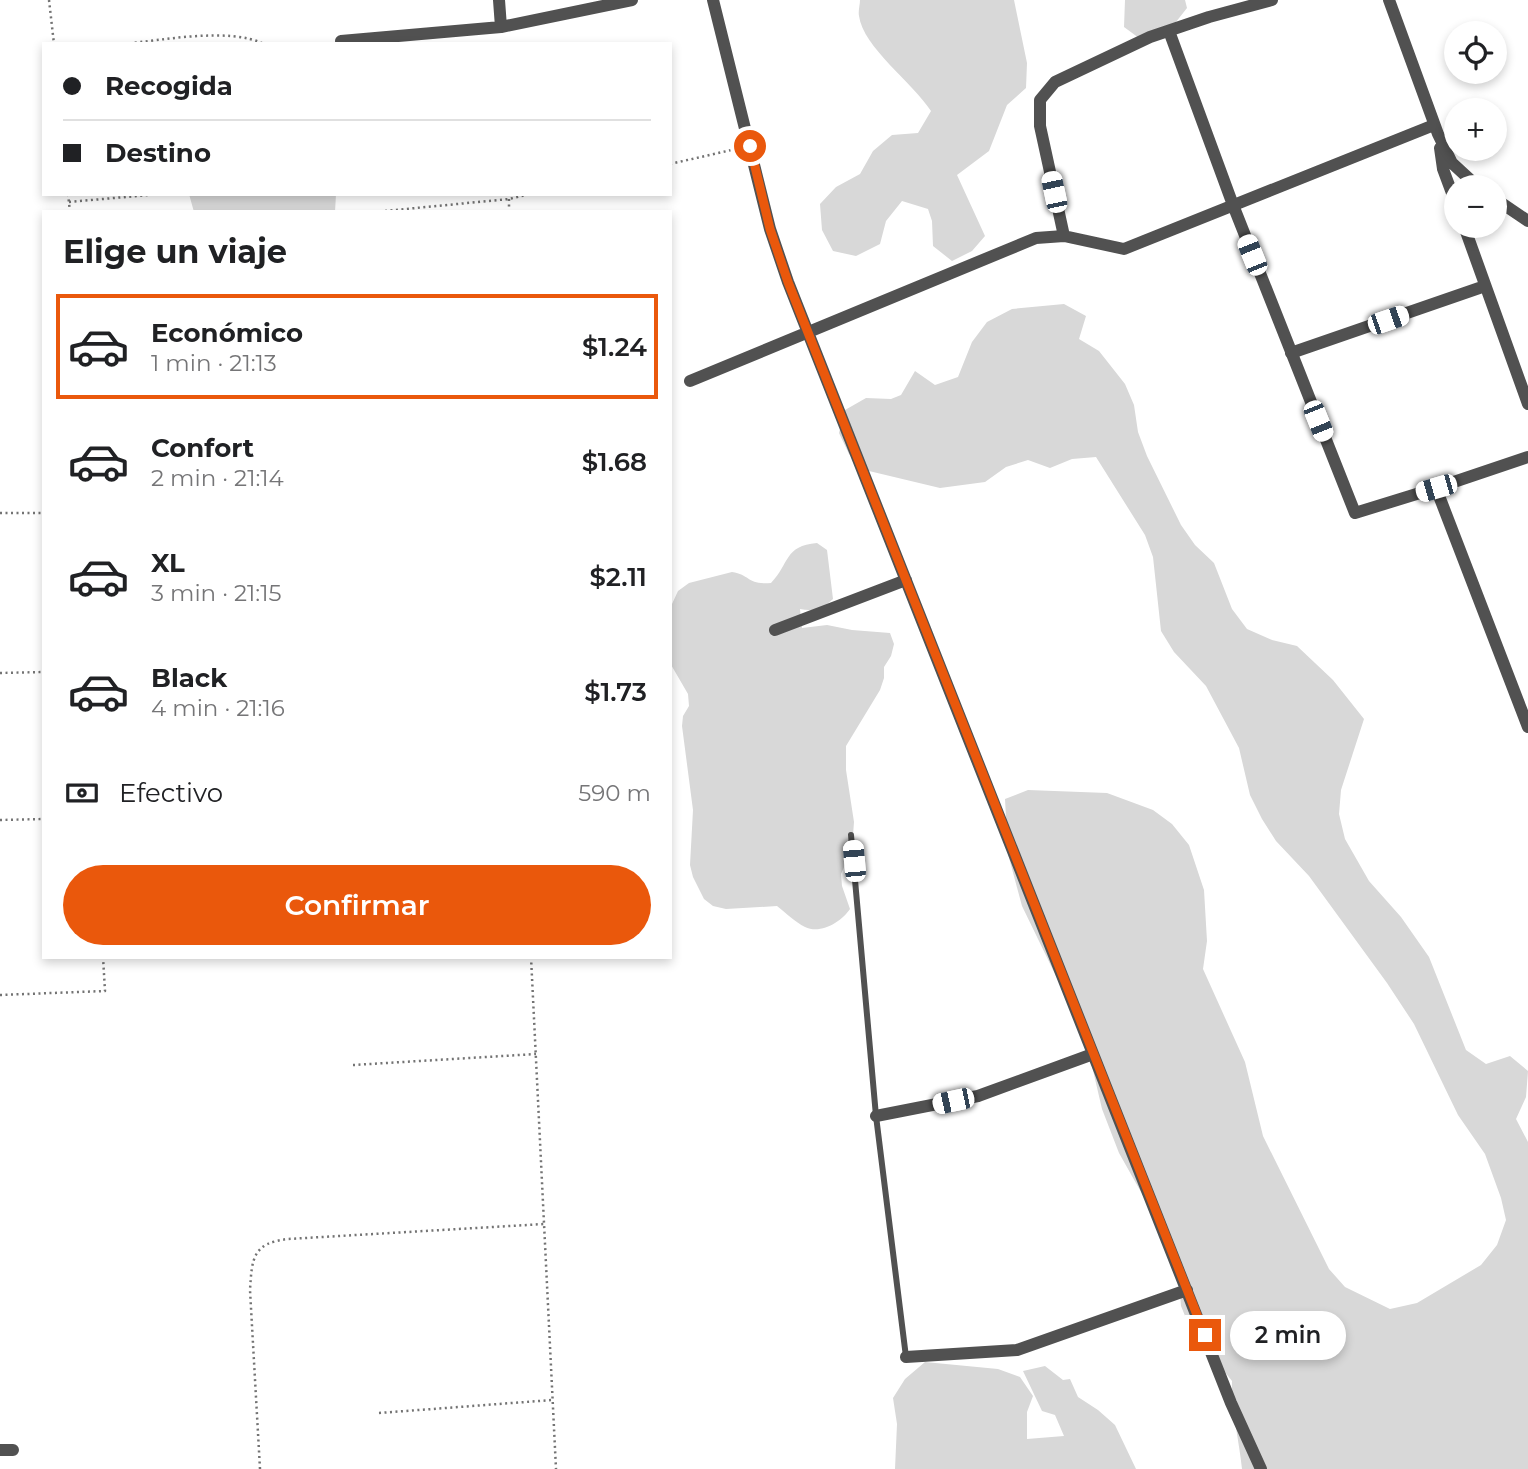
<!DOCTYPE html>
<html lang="es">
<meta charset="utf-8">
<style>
:root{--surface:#fff;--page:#f2f2f2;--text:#202124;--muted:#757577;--line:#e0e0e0;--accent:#ea580c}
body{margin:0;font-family:Montserrat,sans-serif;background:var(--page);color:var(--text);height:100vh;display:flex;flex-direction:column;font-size:26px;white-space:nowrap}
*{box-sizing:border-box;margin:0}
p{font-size:23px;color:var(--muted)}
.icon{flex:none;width:38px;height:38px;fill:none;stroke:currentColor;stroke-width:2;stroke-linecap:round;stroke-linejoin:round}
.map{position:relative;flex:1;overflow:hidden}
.panel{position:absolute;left:42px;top:210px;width:630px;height:749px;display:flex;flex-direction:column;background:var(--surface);border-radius:0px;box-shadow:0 4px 10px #0003}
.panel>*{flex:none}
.guide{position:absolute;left:42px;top:42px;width:630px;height:154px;border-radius:0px;box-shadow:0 4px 10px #0003;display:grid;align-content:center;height:154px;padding:0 21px;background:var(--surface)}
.tools{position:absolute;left:1444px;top:21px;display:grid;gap:14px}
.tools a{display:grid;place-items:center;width:63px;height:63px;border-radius:50%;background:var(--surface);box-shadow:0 4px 10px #0003;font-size:35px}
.end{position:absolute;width:32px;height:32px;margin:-16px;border:9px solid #ea580c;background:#fff;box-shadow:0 0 0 4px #fff}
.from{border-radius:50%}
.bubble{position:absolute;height:49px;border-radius:24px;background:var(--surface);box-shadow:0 4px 10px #0003;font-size:23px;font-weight:600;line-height:49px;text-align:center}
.car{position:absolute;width:21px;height:42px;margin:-21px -10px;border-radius:9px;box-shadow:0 0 5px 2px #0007;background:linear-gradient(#fff 24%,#345 0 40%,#fff 0 76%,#345 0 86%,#fff 0)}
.guide b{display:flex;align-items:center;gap:24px;height:66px;font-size:26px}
.guide b+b{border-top:2px solid var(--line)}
.guide i{width:18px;height:18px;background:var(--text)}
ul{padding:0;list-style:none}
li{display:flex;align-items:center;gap:21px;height:105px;margin:0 14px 10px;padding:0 7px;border:4px solid transparent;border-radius:0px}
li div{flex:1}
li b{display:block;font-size:26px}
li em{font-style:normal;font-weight:600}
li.on{border-color:var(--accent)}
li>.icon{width:63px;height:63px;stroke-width:1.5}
h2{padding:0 21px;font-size:32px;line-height:84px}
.pay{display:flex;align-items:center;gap:18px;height:77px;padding:0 21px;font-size:26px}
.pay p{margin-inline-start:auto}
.button{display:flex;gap:14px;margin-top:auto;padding:14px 21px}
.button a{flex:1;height:80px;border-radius:42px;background:var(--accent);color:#fff;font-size:28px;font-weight:600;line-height:80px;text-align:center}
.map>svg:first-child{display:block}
.green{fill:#d8d8d8}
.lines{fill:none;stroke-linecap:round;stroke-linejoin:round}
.path{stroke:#737373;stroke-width:2.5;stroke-dasharray:2 3.5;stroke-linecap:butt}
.service{stroke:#515151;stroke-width:6}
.minor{stroke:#515151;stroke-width:12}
.route{stroke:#ea580c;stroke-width:9}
</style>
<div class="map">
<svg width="1528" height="1469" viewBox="0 0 1528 1469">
<rect width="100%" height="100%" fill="#fff"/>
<path class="green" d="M860 0H1014L1027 63 1026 88 1007 105 989 151 957 175 985 236 972 251 952 261 933 246 932 221 928 209 902 201 886 221 880 244 856 256 833 251 822 230 820 204 836 187 860 174 873 151 892 135 918 133 931 111C913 83 863 47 859 16 858 11 860 5 860 0Z
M1125 0H1185L1187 8 1172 27 1143 41 1124 27Z
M189 194H336L335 212H194Z
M1064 304 1086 316 1079 339 1099 351 1125 384 1134 405 1138 432 1147 456 1181 525 1195 545 1214 563 1232 609 1247 629 1272 640 1297 646 1333 680 1364 719 1341 790 1339 814 1345 839 1369 881 1401 917 1429 957 1466 1050 1486 1064 1510 1056 1528 1071 1526 1097 1516 1119 1528 1142V1469H1242C1239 1439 1231 1410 1232 1381L1190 1328 1181 1306 1177 1256 1119 1153 1102 1109 1085 1036 1022 906 1008 854 1005 799 1028 790 1107 793 1153 810 1172 824 1189 845 1204 890 1207 941 1203 969 1245 1062 1263 1136 1329 1269 1345 1287 1390 1309 1417 1303 1481 1265 1497 1245 1506 1220 1501 1198 1485 1154 1458 1115 1414 1024 1387 983 1309 876 1276 841 1262 819 1250 795 1239 748 1206 686 1174 652 1161 631 1153 557 1145 535 1096 457 1072 459 1050 468 1028 460 1006 467 985 482 940 488 869 471 849 454 839 433 845 410 866 398 891 399 901 395 915 371 935 385 958 377 972 342 987 322 1012 309Z
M817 543 827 550 833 599C822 609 814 612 800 609L802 628 827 625 852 630 890 633 894 644 891 656 884 667V678L880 690 846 746V770L854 822 852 849 841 874 842 886 850 909C842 921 821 935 805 927 795 922 786 913 777 906L726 909 713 906 704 899 693 877 690 865 693 810 682 726 683 716 689 706 688 694 670 663 672 604 678 591 689 583 732 572C751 575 747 585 771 583 790 563 784 546 817 543Z
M925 1362 998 1369 1020 1377 1033 1396 1027 1412V1439L1064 1436 1055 1415 1042 1411 1023 1371 1045 1366 1063 1380 1070 1379 1078 1397 1098 1410 1115 1425 1136 1469H895L897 1424 893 1398 905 1379Z"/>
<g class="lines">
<path class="path" d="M49 0 54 44
M124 44C163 40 230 27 264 44
M670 164 736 149
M68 194 70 212
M69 202 159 194
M385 211 509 199 530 194
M509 212V194
M0 513H44
M0 673 44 672
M0 820 44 819
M531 957 556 1469
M0 995 105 991 103 957
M353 1065 536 1054
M379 1413 552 1400
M260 1469 250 1290C252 1259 252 1243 288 1239L544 1224"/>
<path class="service" d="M851 835 876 1116 906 1357"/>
<path class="minor" d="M499 0 501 27
M713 0 770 229 788 282 1231 1403 1261 1469
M1389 0 1438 134 1452 163 1478 187
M1169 31 1233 205 1355 513 1436 488 1528 457
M341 41 501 27 632 0
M1440 148 1443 169 1456 204
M1494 198 1528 221
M1464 226 1528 404
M1064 236 1040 126V100L1055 82 1150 37 1209 17 1272 0
M1291 353 1485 286
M690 381 1036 238 1064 236 1124 249 1434 125
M1436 488 1528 727
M775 630 906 580
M876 1116 978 1096 1093 1054
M906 1357 1017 1350 1187 1290
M0 1450H13"/>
</g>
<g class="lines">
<path class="route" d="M750 146 770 229 788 282 1205 1335"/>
</g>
</svg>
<div class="tools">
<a><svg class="icon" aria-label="locate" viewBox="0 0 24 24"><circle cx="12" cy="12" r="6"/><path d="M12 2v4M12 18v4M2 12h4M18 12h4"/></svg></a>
<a>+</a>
<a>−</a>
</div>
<i class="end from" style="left:750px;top:146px"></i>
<i class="end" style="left:1205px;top:1335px"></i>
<div class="bubble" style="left:1230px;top:1311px;width:116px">2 min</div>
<i class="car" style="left:1054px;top:192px;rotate:348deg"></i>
<i class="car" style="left:1252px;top:255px;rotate:338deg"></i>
<i class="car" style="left:1388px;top:320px;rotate:71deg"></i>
<i class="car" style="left:1318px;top:421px;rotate:158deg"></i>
<i class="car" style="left:1436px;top:488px;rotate:254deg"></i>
<i class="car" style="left:854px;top:861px;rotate:355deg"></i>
<i class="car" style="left:953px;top:1101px;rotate:258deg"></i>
<div class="guide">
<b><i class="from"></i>Recogida</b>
<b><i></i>Destino</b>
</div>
<section class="panel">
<h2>Elige un viaje</h2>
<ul>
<li class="on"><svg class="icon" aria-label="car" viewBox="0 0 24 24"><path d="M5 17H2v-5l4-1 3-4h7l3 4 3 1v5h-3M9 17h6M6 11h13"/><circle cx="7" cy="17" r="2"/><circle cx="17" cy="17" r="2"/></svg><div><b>Económico</b><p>1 min · 21:13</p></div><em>$1.24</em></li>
<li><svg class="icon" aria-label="car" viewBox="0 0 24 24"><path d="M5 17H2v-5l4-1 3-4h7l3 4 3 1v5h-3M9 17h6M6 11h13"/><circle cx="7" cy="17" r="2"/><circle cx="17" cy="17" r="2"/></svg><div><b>Confort</b><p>2 min · 21:14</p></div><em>$1.68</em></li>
<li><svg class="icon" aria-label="car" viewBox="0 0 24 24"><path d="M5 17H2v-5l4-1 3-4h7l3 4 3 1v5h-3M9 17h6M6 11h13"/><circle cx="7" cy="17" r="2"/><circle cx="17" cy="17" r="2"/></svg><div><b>XL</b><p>3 min · 21:15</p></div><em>$2.11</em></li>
<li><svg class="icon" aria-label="car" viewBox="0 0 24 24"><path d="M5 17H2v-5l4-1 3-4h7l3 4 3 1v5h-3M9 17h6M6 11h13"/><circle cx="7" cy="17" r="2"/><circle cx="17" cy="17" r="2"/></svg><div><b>Black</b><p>4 min · 21:16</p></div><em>$1.73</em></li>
</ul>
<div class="pay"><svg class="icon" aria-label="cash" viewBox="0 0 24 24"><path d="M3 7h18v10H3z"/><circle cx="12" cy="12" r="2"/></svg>Efectivo<p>590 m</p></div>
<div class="button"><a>Confirmar</a></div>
</section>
</div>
